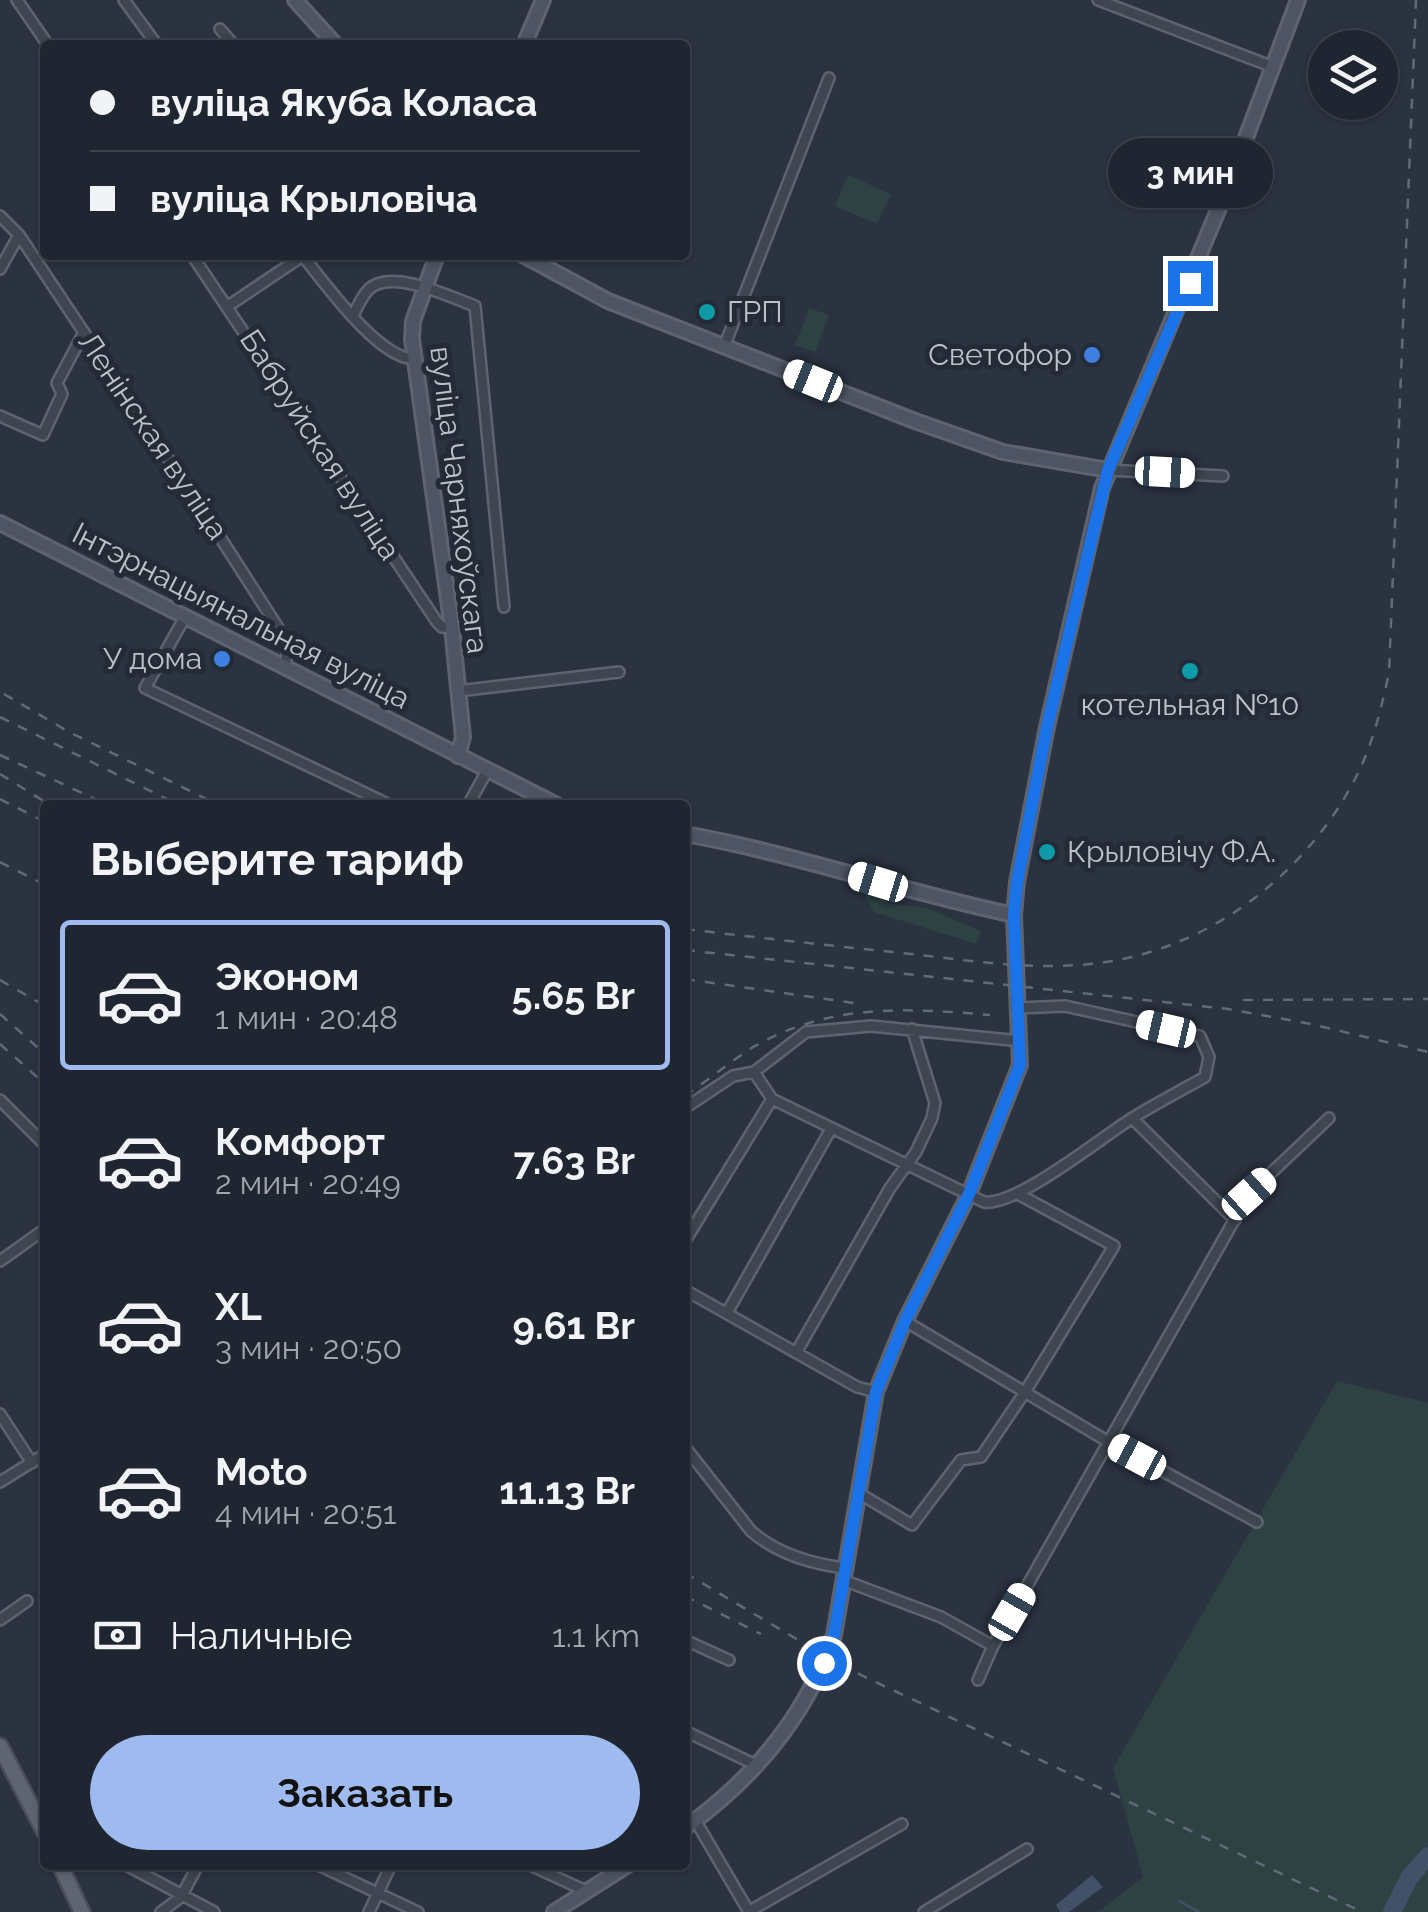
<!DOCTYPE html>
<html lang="ru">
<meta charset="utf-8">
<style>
:root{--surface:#202631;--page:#282e39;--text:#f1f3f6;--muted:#a2a5ab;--line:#3d434d;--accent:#9ebaee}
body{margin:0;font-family:Raleway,sans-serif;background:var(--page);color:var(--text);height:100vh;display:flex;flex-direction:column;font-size:38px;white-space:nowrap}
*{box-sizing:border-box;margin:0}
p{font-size:32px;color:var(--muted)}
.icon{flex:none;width:55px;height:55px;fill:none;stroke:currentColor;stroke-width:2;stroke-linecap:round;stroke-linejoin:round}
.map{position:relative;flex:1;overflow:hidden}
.panel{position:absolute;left:40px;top:800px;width:650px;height:1070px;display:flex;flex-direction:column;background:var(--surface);border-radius:10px;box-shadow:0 2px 8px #0004,0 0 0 2px var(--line)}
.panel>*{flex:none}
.guide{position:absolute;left:40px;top:40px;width:650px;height:220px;border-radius:10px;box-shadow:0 2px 8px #0004,0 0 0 2px var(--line);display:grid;align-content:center;height:220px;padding:0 50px;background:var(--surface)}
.buttons{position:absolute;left:1308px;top:30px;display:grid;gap:20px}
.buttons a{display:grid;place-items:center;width:90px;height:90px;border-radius:50%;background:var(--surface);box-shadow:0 2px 8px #0004,0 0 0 2px var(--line);font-size:50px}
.end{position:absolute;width:45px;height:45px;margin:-22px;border:12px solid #1a73e8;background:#fff;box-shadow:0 0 0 5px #fff}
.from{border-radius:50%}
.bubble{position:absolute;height:70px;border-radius:35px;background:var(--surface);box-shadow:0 2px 8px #0004,0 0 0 2px var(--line);font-size:32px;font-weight:700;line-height:70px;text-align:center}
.car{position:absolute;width:30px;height:60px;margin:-30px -15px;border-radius:12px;box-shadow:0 0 8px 2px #0007;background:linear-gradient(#fff 24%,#345 0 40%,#fff 0 76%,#345 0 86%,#fff 0)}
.guide b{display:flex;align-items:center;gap:35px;height:95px;font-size:38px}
.guide b+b{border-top:2px solid var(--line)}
.guide i{width:25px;height:25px;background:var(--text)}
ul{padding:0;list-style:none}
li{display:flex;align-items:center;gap:30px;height:150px;margin:0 20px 15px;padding:0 30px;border:5px solid transparent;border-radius:10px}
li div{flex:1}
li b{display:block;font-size:38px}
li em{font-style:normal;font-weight:700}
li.active{border-color:var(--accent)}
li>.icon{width:90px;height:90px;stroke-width:1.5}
h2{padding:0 50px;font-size:45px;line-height:120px}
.pay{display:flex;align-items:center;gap:25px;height:110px;padding:0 50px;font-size:38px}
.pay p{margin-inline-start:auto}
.button{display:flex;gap:20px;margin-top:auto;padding:20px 50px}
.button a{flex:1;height:115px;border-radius:60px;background:var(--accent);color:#111;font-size:40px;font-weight:700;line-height:115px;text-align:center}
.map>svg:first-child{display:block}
.green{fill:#2e4143}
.water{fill:#425168}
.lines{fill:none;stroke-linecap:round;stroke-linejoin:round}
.stream{stroke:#425168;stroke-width:2.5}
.river{stroke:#425168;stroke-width:18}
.street-casing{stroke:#5d646f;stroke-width:14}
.secondary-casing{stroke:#5d646f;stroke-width:18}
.primary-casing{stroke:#484f5b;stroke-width:19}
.street{stroke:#3f4651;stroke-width:9}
.secondary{stroke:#4d5564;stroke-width:12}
.primary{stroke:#5d6571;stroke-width:14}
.rail{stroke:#616a78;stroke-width:2.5;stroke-dasharray:10 10;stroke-linecap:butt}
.route{stroke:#1a73e8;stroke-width:12}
.culture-dot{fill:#0f9aa8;stroke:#232b37;stroke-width:4}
.shop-dot{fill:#3f7fe0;stroke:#232b37;stroke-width:4}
.labels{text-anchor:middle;stroke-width:10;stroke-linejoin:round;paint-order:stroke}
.poi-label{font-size:30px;fill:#bcc1cb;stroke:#232b37;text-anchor:start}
.street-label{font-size:30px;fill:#bcc1cb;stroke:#232b37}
</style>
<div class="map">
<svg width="1428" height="1912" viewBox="0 0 1428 1912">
<rect width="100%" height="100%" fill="#2b3341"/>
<path class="green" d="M848 175 891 194 877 224 835 206Z
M809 308 829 315 815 352 795 345Z
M859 887 883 895 888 903 930 909 981 931 976 944 874 912Z
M1337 1381 1428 1403V1912H1098L1143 1877 1113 1768Z"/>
<path class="water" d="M1092 1875 1103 1887 1069 1912H1060L1056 1905Z"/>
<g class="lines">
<path class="stream" d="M1179 1901 1199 1912"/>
<path class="river" d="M1392 1912 1409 1878 1428 1856"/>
<g class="street-casing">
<path id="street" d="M17 0 48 45
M124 0 157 45
M1098 0 1273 67
M220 29 234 45
M0 216 19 235 209 520 277 626 288 650 285 665
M192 255 437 622 442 627 452 628
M302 255C325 283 378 359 415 359
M0 269 19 235
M228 306 304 255
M353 316C357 307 362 296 369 289 392 268 450 297 475 306L504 607
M724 347 829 78
M0 416 43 435 62 394 57 383 84 332
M1108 470 1223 476
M185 617 145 688 390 805
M458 691 619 672
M468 805 487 771
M754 1072 772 1099 984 1202C1017 1206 1099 1139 1131 1119 1155 1104 1180 1091 1205 1077L1209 1057 1200 1036 1065 1006 1019 1008
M0 1100 45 1145
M685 1108 733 1076 754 1072 806 1032 871 1026 1021 1041
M1132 1118 1235 1220
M685 1241 772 1099
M0 1261 45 1229
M685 1290 857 1387 876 1392
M728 1311 831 1129
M905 1321 1107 1441 1257 1522
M797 1351 890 1188 916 1152 932 1118 935 1103 912 1029
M0 1414 32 1463
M685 1447 751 1531C776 1553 812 1564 845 1568
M0 1482 45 1454
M857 1492 912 1525 961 1460 981 1457 1025 1392 1114 1246 1018 1194
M843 1580 941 1617 993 1646
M0 1620 27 1601
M685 1640 729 1660
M978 1680 993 1646 1249 1194 1329 1118
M685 1731 758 1766
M695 1820 749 1912
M126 1865 214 1912
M318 1865 418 1912
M530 1865 586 1891
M161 1912 181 1897 198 1865
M369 1912 391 1865
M748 1912 902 1824
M924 1912 1027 1849"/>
</g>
<g class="secondary-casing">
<path id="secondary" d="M295 0 336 45
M524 45 543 0
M437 255 413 321 412 339 452 628 463 737 458 756
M523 255 608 301 915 421 1003 452 1108 470
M0 523 557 805
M685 834C797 854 903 892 1014 915
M685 1828C753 1779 807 1715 834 1635L876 1392 905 1321 969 1194 1020 1065 1014 915 1017 882 1047 727 1102 488 1224 196 1298 0
M554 1912 628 1865"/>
</g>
<g class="primary-casing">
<path id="primary" d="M0 1746 45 1833
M60 1865 82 1912"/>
</g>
<use href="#street" class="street"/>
<use href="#secondary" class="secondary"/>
<use href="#primary" class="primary"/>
<path class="rail" d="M4 694 69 732 219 805
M0 717 179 805
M0 755 108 805
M0 774 50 805
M0 799 45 822
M0 862 45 885
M685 929C760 938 835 946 911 954 973 961 1036 971 1099 963 1208 949 1303 877 1354 781 1372 747 1381 710 1389 673L1416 0
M685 950 1228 1009 1311 1024 1428 1052
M685 979 861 1004
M0 980 45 1006
M1243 1000 1428 999
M0 1014 45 1054
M0 1044 45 1084
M685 1096C708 1080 731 1061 755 1046 831 1003 907 1008 990 1015
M685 1573 842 1666 1362 1912
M685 1596 761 1634"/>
</g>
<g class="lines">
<path class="route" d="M824 1663 834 1635 876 1392 905 1321 969 1194 1020 1065 1014 915 1017 882 1047 727 1108 470 1190 283"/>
</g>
<g class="culture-dot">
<circle cx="707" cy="312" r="10"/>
<circle cx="1190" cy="671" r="10"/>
<circle cx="1047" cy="852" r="10"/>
</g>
<g class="shop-dot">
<circle cx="1092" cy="355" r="10"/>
<circle cx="222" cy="659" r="10"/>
</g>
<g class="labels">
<g class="poi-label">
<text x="727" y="322">ГРП</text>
<text x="1072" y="365" text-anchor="end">Светофор</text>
<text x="202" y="669" text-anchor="end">У дома</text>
<text x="1190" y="715" text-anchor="middle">котельная №10</text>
<text x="1067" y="862">Крыловічу Ф.А.</text>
</g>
<g class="street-label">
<text transform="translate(153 436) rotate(56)" y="10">Ленінская вуліца</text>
<text transform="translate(320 445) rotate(57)" y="10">Бабруйская вуліца</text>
<text transform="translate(459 500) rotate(83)" y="10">вуліца Чарняхоўскага</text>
<text transform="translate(241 616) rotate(27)" y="10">Інтэрнацыянальная вуліца</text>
</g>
</g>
</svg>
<div class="buttons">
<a><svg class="icon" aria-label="layers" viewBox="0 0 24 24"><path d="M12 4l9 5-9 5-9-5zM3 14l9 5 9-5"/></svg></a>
</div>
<i class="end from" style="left:824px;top:1663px"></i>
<i class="end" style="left:1190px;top:283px"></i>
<div class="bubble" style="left:1108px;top:138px;width:165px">3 мин</div>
<i class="car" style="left:813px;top:381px;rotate:292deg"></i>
<i class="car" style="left:1165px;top:472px;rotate:93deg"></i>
<i class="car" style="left:878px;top:882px;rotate:287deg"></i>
<i class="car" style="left:1166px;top:1029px;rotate:283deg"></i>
<i class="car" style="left:1249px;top:1194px;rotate:48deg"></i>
<i class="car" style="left:1137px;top:1457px;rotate:298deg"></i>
<i class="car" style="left:1012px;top:1612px;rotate:30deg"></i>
<div class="guide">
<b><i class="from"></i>вуліца Якуба Коласа</b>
<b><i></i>вуліца Крыловіча</b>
</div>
<section class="panel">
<h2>Выберите тариф</h2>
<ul>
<li class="active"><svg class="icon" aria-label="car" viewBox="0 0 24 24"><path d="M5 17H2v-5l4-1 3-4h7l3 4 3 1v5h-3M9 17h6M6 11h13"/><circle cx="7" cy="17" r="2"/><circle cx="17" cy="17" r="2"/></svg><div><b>Эконом</b><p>1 мин · 20:48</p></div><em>5.65 Br</em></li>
<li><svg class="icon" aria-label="car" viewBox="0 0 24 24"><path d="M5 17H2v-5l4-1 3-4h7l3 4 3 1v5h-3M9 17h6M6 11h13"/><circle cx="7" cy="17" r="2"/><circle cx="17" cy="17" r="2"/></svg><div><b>Комфорт</b><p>2 мин · 20:49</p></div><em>7.63 Br</em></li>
<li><svg class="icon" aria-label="car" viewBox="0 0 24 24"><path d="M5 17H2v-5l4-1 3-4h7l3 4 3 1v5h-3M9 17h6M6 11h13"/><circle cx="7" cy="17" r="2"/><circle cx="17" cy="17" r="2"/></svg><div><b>XL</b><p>3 мин · 20:50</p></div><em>9.61 Br</em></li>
<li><svg class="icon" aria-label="car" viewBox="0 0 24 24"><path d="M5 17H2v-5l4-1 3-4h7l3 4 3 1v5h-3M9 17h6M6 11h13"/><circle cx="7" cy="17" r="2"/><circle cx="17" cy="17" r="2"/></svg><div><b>Moto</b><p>4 мин · 20:51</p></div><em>11.13 Br</em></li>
</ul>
<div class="pay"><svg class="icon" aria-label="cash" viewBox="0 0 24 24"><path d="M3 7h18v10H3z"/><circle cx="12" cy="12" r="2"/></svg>Наличные<p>1.1 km</p></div>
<div class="button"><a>Заказать</a></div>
</section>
</div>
